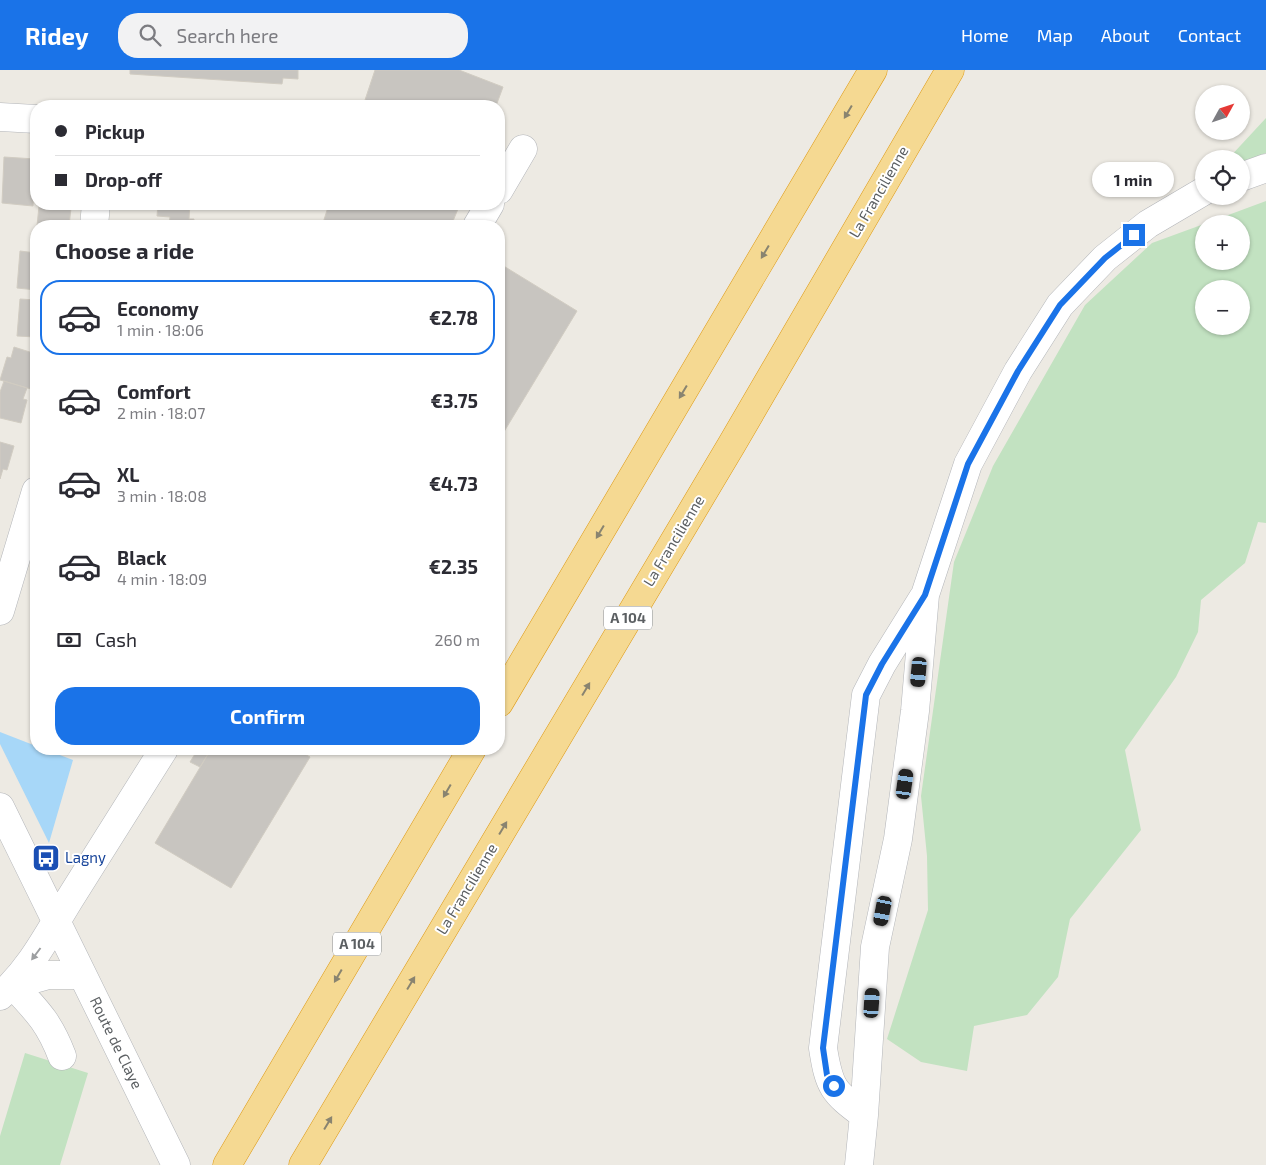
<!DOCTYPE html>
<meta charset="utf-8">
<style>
:root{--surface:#fff;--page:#f2f2f3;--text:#2b2b33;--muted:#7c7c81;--line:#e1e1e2;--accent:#1a73e8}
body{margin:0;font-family:"Exo 2",sans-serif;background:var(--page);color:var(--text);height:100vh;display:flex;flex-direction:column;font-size:19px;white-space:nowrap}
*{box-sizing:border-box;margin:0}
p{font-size:16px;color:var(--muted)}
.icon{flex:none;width:28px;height:28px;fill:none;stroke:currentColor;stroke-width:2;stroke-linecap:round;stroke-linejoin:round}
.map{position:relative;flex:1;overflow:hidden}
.details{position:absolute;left:30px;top:150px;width:475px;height:535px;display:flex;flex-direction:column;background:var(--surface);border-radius:20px;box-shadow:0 1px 4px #0004}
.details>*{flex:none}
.banner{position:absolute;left:30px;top:30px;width:475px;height:110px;border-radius:20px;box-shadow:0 1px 4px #0004;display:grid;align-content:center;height:110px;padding:0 25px;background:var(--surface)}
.needle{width:32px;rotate:50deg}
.buttons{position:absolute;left:1195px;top:15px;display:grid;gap:10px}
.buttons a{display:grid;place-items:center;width:55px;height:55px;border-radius:50%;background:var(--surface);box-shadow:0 1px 4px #0004;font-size:25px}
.end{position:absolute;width:22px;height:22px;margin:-11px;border:6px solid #1a73e8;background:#fff;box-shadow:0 0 0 2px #fff}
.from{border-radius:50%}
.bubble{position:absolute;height:35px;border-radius:18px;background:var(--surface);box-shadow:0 1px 4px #0004;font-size:16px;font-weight:700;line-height:35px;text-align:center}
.car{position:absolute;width:15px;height:30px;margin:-15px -8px;border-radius:6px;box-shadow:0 0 4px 1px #0007;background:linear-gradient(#222 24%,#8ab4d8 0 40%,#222 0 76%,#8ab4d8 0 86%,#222 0)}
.banner b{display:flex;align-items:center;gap:18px;height:48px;font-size:19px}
.banner b+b{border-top:1px solid var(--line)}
.banner i{width:12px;height:12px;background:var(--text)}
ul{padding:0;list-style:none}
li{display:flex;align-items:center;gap:15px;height:75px;margin:0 10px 8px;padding:0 15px;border:2px solid transparent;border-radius:20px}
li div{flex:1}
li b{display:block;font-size:19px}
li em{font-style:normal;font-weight:700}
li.active{border-color:var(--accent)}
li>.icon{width:45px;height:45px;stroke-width:1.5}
h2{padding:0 25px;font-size:22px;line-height:60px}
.pay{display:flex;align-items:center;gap:12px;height:55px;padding:0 25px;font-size:19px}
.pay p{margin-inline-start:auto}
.cta{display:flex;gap:10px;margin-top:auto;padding:10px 25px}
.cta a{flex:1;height:58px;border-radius:20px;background:var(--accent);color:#fff;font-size:20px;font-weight:700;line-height:58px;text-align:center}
header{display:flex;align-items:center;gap:30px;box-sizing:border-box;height:70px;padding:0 25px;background:var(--accent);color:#fff}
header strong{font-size:24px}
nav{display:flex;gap:28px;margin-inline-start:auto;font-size:18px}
.search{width:350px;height:45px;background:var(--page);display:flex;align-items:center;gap:12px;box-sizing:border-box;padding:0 18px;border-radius:20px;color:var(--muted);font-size:19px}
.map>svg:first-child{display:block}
.green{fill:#c2e2c1;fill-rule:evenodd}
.water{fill:#a7d7f8}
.building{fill:#c8c5c0;stroke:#d1ccc2}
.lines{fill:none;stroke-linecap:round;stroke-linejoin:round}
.minor-casing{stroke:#b3b5b9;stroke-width:29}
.highway-casing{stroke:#de9911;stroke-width:29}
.minor{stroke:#fff;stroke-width:28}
.highway{stroke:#f5d992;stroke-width:28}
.oneway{fill:#898470}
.oneway2{fill:#9d9fa1}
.route{stroke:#1a73e8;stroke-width:6}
.labels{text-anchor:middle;stroke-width:4;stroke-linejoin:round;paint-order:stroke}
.shield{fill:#fff;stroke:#8c8f91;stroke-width:1}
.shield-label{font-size:14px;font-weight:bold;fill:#5b5f62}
.street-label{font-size:15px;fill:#5b5f62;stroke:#fff}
.transit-label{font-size:15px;fill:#164399;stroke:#fff;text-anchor:start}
</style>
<header>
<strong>Ridey</strong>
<div class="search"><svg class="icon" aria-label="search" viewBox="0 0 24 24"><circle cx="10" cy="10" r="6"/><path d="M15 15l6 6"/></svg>Search here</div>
<nav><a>Home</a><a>Map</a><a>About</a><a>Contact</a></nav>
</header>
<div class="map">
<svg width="1266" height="1095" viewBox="0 0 1266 1095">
<rect width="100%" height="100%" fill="#edeae3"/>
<path class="green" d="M1266 48V83L1241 92V89H1228Z
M1266 131V453L1258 452 1245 493 1201 530 1198 562 1176 607 1125 680 1141 760 1070 849 1058 907 1027 945 974 956 967 1001 921 992 887 969 928 840 927 786 921 726 954 492 993 396 1085 235 1152 173 1204 154V191H1241V154H1204ZM1204 219H1241V256H1204Z
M25 983 88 1003 60 1095H0V1066Z"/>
<path class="water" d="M0 662 36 676V679H44L73 690 49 773 0 674Z"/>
<path class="building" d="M130 0H298V9L283 8 282 14 130 4Z
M375 0H459L503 17 496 36H363Z
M4 87 35 89 33 136 2 133Z
M158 134H190L189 149H194L193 156H169L170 147 157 146Z
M329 134H460L451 156H322Z
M39 136 71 138 69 156H37Z
M20 181 36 183V220L17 218Z
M502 195 577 241 499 370V200Z
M20 229 36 230V267L17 266Z
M14 277 36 284 33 294 36 295V300L31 319 0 310 7 287 11 288Z
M4 311 27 318 23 329 27 330 21 353 0 348V322Z
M0 372 14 376 7 400 3 399 0 409Z
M198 679H211L200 697 190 692Z
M211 679H296L310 687 231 818 155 773Z"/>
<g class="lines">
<g class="minor-casing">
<path id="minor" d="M0 47 36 49
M1241 107 1266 98
M499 120 523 79
M94 156 96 134
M477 156 490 134
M0 541 36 421
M0 737 176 1095
M13 915C37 941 49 952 62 986
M13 915 48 905H82
M0 926C32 898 49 862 71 827 102 778 133 729 164 679
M864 1045C833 1022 829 1017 823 978L866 625 882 594 923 528
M859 1095 864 1045 875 877 898 769 915 641 925 525 968 394 1018 301 1060 235 1105 188 1148 154 1204 121"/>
</g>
<g class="highway-casing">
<path id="highway" d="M499 633 873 0
M227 1095 472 679
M303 1095 732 374 950 0"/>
</g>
<use href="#minor" class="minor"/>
<use href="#highway" class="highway"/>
</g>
<defs><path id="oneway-solid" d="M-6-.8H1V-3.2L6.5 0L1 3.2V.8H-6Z" transform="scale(1.25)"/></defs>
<g class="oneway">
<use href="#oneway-solid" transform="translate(848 42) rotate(121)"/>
<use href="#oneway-solid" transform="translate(765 182) rotate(121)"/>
<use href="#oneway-solid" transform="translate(683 322) rotate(121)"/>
<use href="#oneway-solid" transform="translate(600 462) rotate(121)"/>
<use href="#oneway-solid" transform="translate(586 619) rotate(-59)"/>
<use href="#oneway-solid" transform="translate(447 721) rotate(120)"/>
<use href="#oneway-solid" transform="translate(503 758) rotate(-59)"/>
<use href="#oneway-solid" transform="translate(338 906) rotate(120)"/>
<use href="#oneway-solid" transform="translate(411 913) rotate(-59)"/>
<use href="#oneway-solid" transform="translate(328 1053) rotate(-59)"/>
</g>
<use class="oneway2" href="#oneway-solid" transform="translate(36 884) rotate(127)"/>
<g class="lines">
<path class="route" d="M834 1016 827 1005 823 978 866 625 882 594 925 525 968 394 1018 301 1060 235 1105 188 1134 165"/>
</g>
<defs>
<g id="bus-square" transform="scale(1.4375)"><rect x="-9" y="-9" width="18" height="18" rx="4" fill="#1a4fb4" stroke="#fff"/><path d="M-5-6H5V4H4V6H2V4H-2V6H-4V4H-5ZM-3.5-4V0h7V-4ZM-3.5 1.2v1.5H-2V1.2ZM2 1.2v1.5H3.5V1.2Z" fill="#fff"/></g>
</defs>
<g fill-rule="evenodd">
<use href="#bus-square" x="46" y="788"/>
</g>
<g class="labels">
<g class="shield">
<rect x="604" y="536.5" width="48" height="23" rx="4"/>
<rect x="333" y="862.5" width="48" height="23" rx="4"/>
</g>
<g class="shield-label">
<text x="628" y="553">A 104</text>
<text x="357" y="879">A 104</text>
</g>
<g class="street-label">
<text transform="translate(879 122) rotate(-60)" y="5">La Francilienne</text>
<text transform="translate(674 471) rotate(-59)" y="5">La Francilienne</text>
<text transform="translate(467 819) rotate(-59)" y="5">La Francilienne</text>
<text transform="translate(116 973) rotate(64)" y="5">Route de Claye</text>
</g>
<g class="transit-label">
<text x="65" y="793">Lagny</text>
</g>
</g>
</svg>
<div class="buttons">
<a><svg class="needle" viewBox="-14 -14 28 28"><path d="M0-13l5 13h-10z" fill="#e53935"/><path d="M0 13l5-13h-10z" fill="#7c7c81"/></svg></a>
<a><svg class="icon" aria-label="locate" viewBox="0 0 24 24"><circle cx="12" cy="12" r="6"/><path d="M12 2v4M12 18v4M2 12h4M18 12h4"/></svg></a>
<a>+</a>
<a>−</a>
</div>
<i class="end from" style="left:834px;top:1016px"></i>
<i class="end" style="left:1134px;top:165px"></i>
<div class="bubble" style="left:1092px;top:92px;width:82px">1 min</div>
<i class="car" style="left:919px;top:602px;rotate:185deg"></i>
<i class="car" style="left:905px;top:714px;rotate:8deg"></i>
<i class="car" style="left:883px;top:841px;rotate:191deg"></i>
<i class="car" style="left:872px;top:933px;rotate:4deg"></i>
<div class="banner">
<b><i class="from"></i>Pickup</b>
<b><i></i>Drop-off</b>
</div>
<section class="details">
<h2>Choose a ride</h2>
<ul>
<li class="active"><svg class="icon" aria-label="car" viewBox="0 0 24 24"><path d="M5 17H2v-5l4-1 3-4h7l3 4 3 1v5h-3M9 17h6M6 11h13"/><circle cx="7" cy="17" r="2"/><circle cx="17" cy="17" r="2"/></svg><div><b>Economy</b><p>1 min · 18:06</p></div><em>€2.78</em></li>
<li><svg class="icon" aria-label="car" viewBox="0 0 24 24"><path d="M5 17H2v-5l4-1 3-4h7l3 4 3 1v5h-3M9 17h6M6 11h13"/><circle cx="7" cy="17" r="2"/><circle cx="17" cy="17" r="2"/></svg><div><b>Comfort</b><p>2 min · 18:07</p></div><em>€3.75</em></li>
<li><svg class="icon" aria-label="car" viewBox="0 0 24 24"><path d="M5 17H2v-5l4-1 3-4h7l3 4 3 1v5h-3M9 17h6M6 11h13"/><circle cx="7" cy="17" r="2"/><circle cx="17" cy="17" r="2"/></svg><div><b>XL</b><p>3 min · 18:08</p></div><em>€4.73</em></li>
<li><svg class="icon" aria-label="car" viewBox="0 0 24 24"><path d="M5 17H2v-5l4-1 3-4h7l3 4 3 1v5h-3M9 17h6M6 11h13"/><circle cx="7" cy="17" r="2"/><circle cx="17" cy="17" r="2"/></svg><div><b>Black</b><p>4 min · 18:09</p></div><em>€2.35</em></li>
</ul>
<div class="pay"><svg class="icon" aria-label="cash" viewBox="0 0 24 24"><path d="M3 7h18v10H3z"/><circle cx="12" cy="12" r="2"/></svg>Cash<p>260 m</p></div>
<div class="cta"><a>Confirm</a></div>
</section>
</div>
